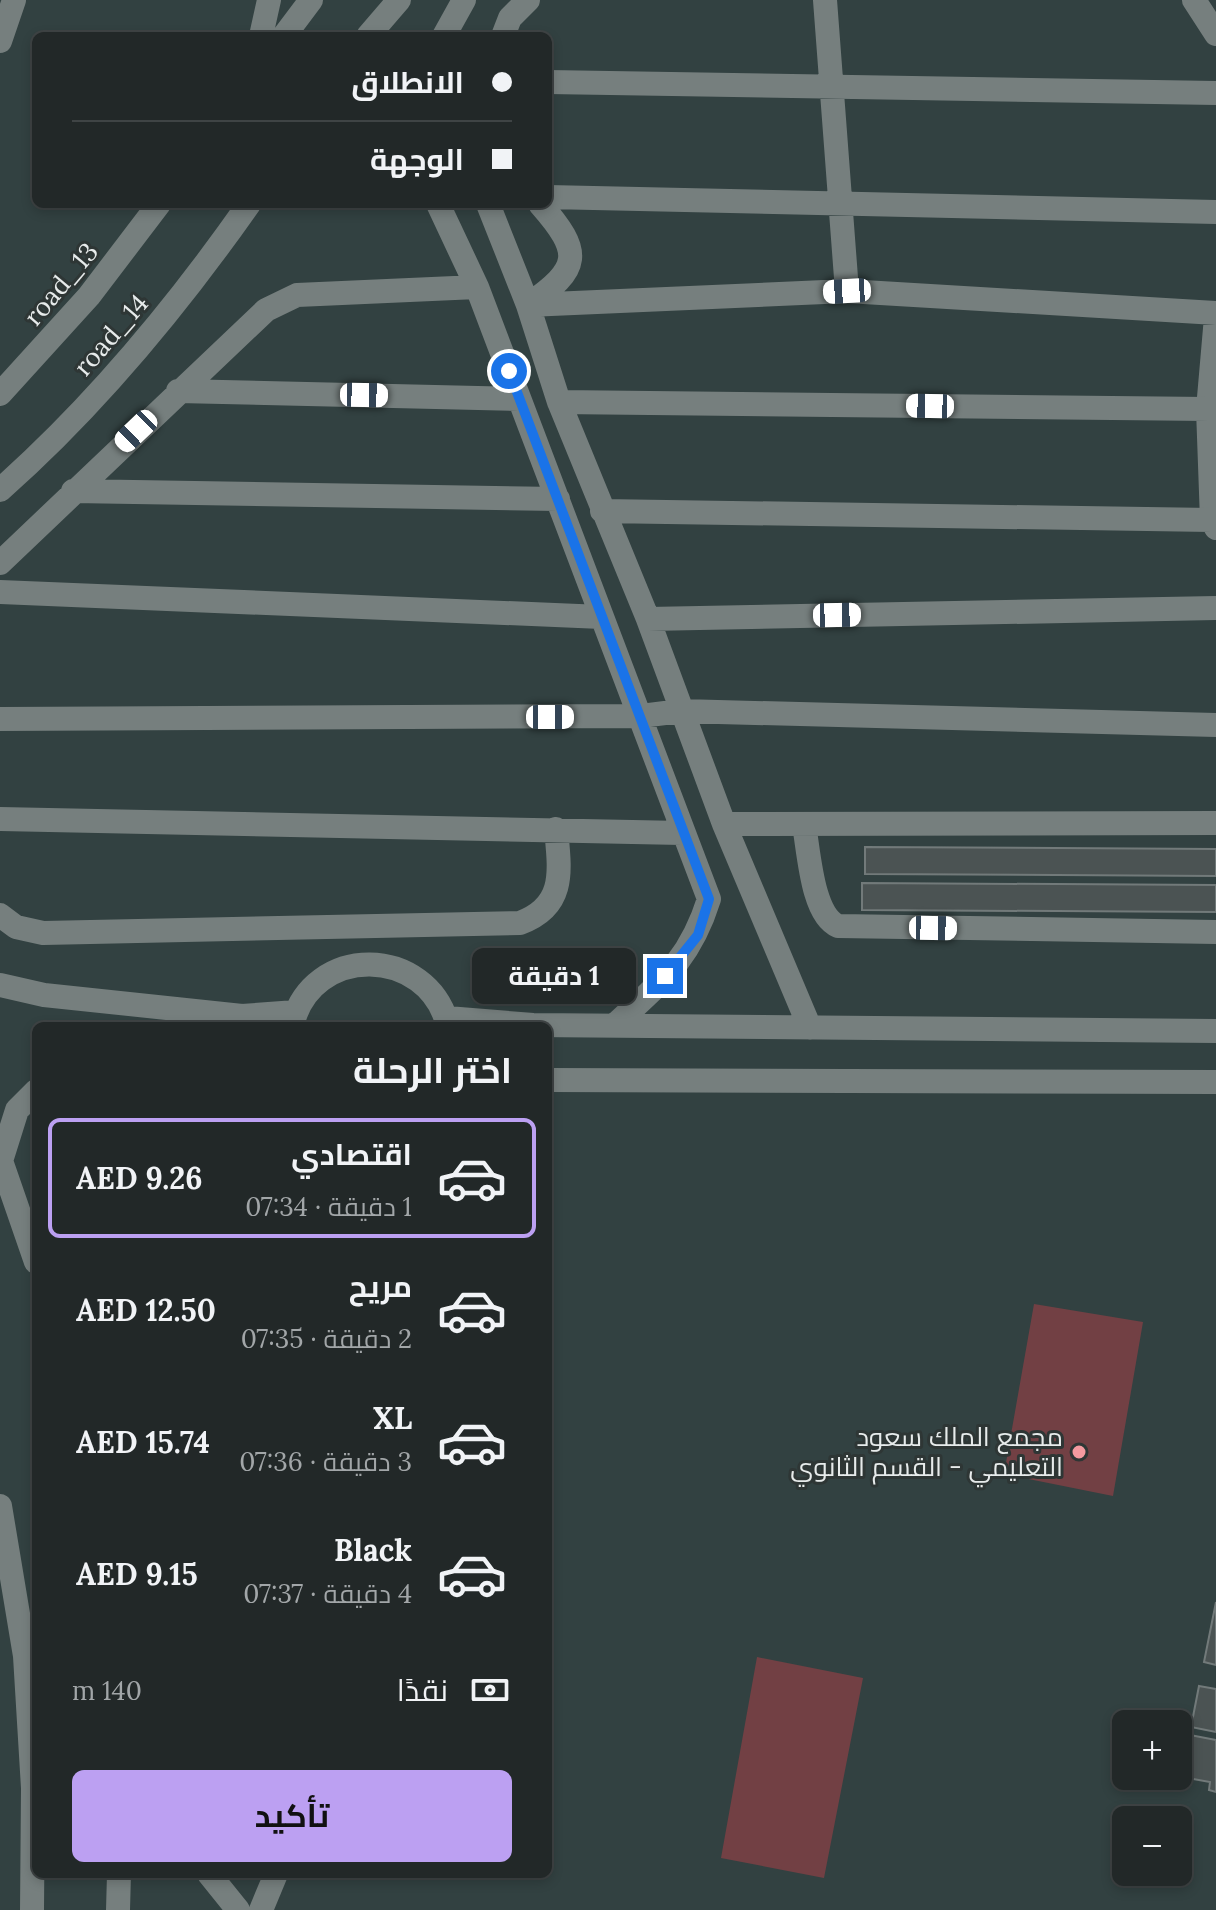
<!DOCTYPE html>
<html lang="ar">
<meta charset="utf-8">
<style>
:root{--surface:#222828;--page:#2e3434;--text:#f1f3f6;--muted:#a2a6a8;--line:#3f4445;--accent:#bca0f2}
body{margin:0;font-family:Lora,Cairo,serif;background:var(--page);color:var(--text);direction:rtl;height:100vh;display:flex;flex-direction:column;font-size:30px;white-space:nowrap}
*{box-sizing:border-box;margin:0}
p{font-size:26px;color:var(--muted)}
.icon{flex:none;width:44px;height:44px;fill:none;stroke:currentColor;stroke-width:2;stroke-linecap:round;stroke-linejoin:round}
.map{position:relative;flex:1;overflow:hidden;direction:ltr}
.side{position:absolute;left:32px;top:1022px;width:520px;height:856px;display:flex;flex-direction:column;background:var(--surface);border-radius:12px;box-shadow:0 4px 12px #0003,0 0 0 2px var(--line);direction:rtl}
.side>*{flex:none}
.banner{position:absolute;left:32px;top:32px;width:520px;height:176px;border-radius:12px;box-shadow:0 4px 12px #0003,0 0 0 2px var(--line);direction:rtl;display:grid;align-content:center;height:176px;padding:0 40px;background:var(--surface)}
.fabs{position:absolute;left:1112px;top:1710px;display:grid;gap:16px}
.fabs a{display:grid;place-items:center;width:80px;height:80px;border-radius:12px;background:var(--surface);box-shadow:0 4px 12px #0003,0 0 0 2px var(--line);font-size:40px}
.end{position:absolute;width:36px;height:36px;margin:-18px;border:10px solid #1a73e8;background:#fff;box-shadow:0 0 0 4px #fff}
.from{border-radius:50%}
.bubble{position:absolute;height:56px;border-radius:12px;background:var(--surface);box-shadow:0 4px 12px #0003,0 0 0 2px var(--line);font-size:26px;font-weight:700;line-height:56px;text-align:center;direction:rtl}
.car{position:absolute;width:24px;height:48px;margin:-24px -12px;border-radius:10px;box-shadow:0 0 6px 2px #0007;background:linear-gradient(#fff 24%,#345 0 40%,#fff 0 76%,#345 0 86%,#fff 0)}
.banner b{display:flex;align-items:center;gap:28px;height:76px;font-size:30px}
.banner b+b{border-top:2px solid var(--line)}
.banner i{width:20px;height:20px;background:var(--text)}
ul{padding:0;list-style:none}
li{display:flex;align-items:center;gap:24px;height:120px;margin:0 16px 12px;padding:0 24px;border:4px solid transparent;border-radius:12px}
li div{flex:1}
li b{display:block;font-size:30px}
li em{font-style:normal;font-weight:700}
li.current{border-color:var(--accent)}
li>.icon{width:72px;height:72px;stroke-width:1.5}
h2{padding:0 40px;font-size:36px;line-height:96px}
.pay{display:flex;align-items:center;gap:20px;height:88px;padding:0 40px;font-size:30px}
.pay p{margin-inline-start:auto}
.primary-button{display:flex;gap:16px;margin-top:auto;padding:16px 40px}
.primary-button a{flex:1;height:92px;border-radius:12px;background:var(--accent);color:#111;font-size:32px;font-weight:700;line-height:92px;text-align:center}
.map>svg:first-child{display:block}
.built{fill:#324141;fill-rule:evenodd}
.green{fill:#724044}
.building{fill:#4b5353;stroke:#727a7a;stroke-width:2}
.lines{fill:none;stroke-linecap:round;stroke-linejoin:round}
.minor{stroke:#767f7e;stroke-width:24}
.route{stroke:#1a73e8;stroke-width:10}
.poi-dot{fill:#f49aa0;stroke:#2e3635;stroke-width:3}
.labels{text-anchor:middle;stroke-width:6;stroke-linejoin:round;paint-order:stroke}
.street-label{font-size:26px;fill:#e7ebeb;stroke:#2e3635}
.poi-label{font-size:26px;fill:#e7ebeb;stroke:#2e3635;text-anchor:end}
</style>
<div class="map">
<svg width="1216" height="1910" viewBox="0 0 1216 1910">
<rect width="100%" height="100%" fill="#2e3635"/>
<path class="built" d="M0 0H1216V1910H0ZM36 36H548V204H36ZM36 1026H548V1874H36ZM1126 1724H1178V1776H1126ZM1126 1820H1178V1872H1126Z"/>
<path class="green" d="M1034 1304 1143 1322 1113 1496 1004 1474Z
M757 1657 863 1678 824 1878 721 1858Z"/>
<path class="building" d="M865 847 1216 849V876L865 874Z
M862 883 1216 885V912L862 910Z
M1216 1602V1665L1204 1662Z
M1199 1686 1216 1689V1732L1191 1727Z
M1190 1735 1216 1740V1792L1209 1790 1210 1782 1182 1777Z"/>
<g class="lines">
<path class="minor" d="M825 0 847 291
M1194 0 1216 34
M261 36 269 0
M284 36 311 0
M368 36 399 0
M444 36 464 0
M503 36 510 18 528 0
M0 41 14 0
M548 82 1216 93
M548 197 1216 212
M438 204 477 287 709 899C690 960 661 982 616 1024
M488 204 528 305 559 402 648 619 724 824 810 1028
M528 305 847 291 1216 313
M528 305C581 268 583 253 540 204
M1216 317 1208 409 1212 520 1216 528
M178 391 519 399
M0 394 89 296 159 204
M559 402 1208 409
M0 490C95 406 176 308 249 204
M73 491 558 499
M602 511 1212 520
M0 563 266 310 297 295 477 287
M0 592 602 617
M648 619 1216 608
M0 719 641 716 681 711 1216 725
M0 819 682 833
M724 824 1216 823
M804 825C809 852 812 915 838 926L1216 932
M0 915 16 927 43 933 520 923C566 906 560 871 556 829
M0 985 44 995 242 1016 296 1012
M447 1018 533 1025 1216 1031
M292 1026C311 943 428 945 448 1026
M548 1080 1216 1082
M0 1158 36 1262
M1 1161 17 1110 36 1091
M0 1506 25 1656 33 1788 32 1910
M209 1874 238 1910
M118 1910 119 1874
M261 1910 276 1874"/>
</g>
<g class="lines">
<path class="route" d="M509 371 709 899 698 935 665 976"/>
</g>
<circle class="poi-dot" cx="1079" cy="1452" r="8"/>
<g class="labels">
<g class="street-label">
<text transform="translate(61 284) rotate(-50)" y="9">road_13</text>
<text transform="translate(111 335) rotate(-49)" y="9">road_14</text>
</g>
<g class="poi-label">
<text x="1063" y="1446">مجمع الملك سعود<tspan x="1063" dy="30">التعليمي - القسم الثانوي</tspan></text>
</g>
</g>
</svg>
<div class="fabs">
<a>+</a>
<a>−</a>
</div>
<i class="end from" style="left:509px;top:371px"></i>
<i class="end" style="left:665px;top:976px"></i>
<div class="bubble" style="left:472px;top:948px;width:164px">1 دقيقة</div>
<i class="car" style="left:847px;top:291px;rotate:267deg"></i>
<i class="car" style="left:364px;top:395px;rotate:91deg"></i>
<i class="car" style="left:930px;top:406px;rotate:271deg"></i>
<i class="car" style="left:136px;top:431px;rotate:226deg"></i>
<i class="car" style="left:837px;top:615px;rotate:89deg"></i>
<i class="car" style="left:550px;top:717px;rotate:90deg"></i>
<i class="car" style="left:933px;top:928px;rotate:91deg"></i>
<div class="banner">
<b><i class="from"></i>الانطلاق</b>
<b><i></i>الوجهة</b>
</div>
<section class="side">
<h2>اختر الرحلة</h2>
<ul>
<li class="current"><svg class="icon" aria-label="car" viewBox="0 0 24 24"><path d="M5 17H2v-5l4-1 3-4h7l3 4 3 1v5h-3M9 17h6M6 11h13"/><circle cx="7" cy="17" r="2"/><circle cx="17" cy="17" r="2"/></svg><div><b>اقتصادي</b><p>1 دقيقة · 07:34</p></div><em>AED 9.26</em></li>
<li><svg class="icon" aria-label="car" viewBox="0 0 24 24"><path d="M5 17H2v-5l4-1 3-4h7l3 4 3 1v5h-3M9 17h6M6 11h13"/><circle cx="7" cy="17" r="2"/><circle cx="17" cy="17" r="2"/></svg><div><b>مريح</b><p>2 دقيقة · 07:35</p></div><em>AED 12.50</em></li>
<li><svg class="icon" aria-label="car" viewBox="0 0 24 24"><path d="M5 17H2v-5l4-1 3-4h7l3 4 3 1v5h-3M9 17h6M6 11h13"/><circle cx="7" cy="17" r="2"/><circle cx="17" cy="17" r="2"/></svg><div><b>XL</b><p>3 دقيقة · 07:36</p></div><em>AED 15.74</em></li>
<li><svg class="icon" aria-label="car" viewBox="0 0 24 24"><path d="M5 17H2v-5l4-1 3-4h7l3 4 3 1v5h-3M9 17h6M6 11h13"/><circle cx="7" cy="17" r="2"/><circle cx="17" cy="17" r="2"/></svg><div><b>Black</b><p>4 دقيقة · 07:37</p></div><em>AED 9.15</em></li>
</ul>
<div class="pay"><svg class="icon" aria-label="cash" viewBox="0 0 24 24"><path d="M3 7h18v10H3z"/><circle cx="12" cy="12" r="2"/></svg>نقدًا<p>140 m</p></div>
<div class="primary-button"><a>تأكيد</a></div>
</section>
</div>
